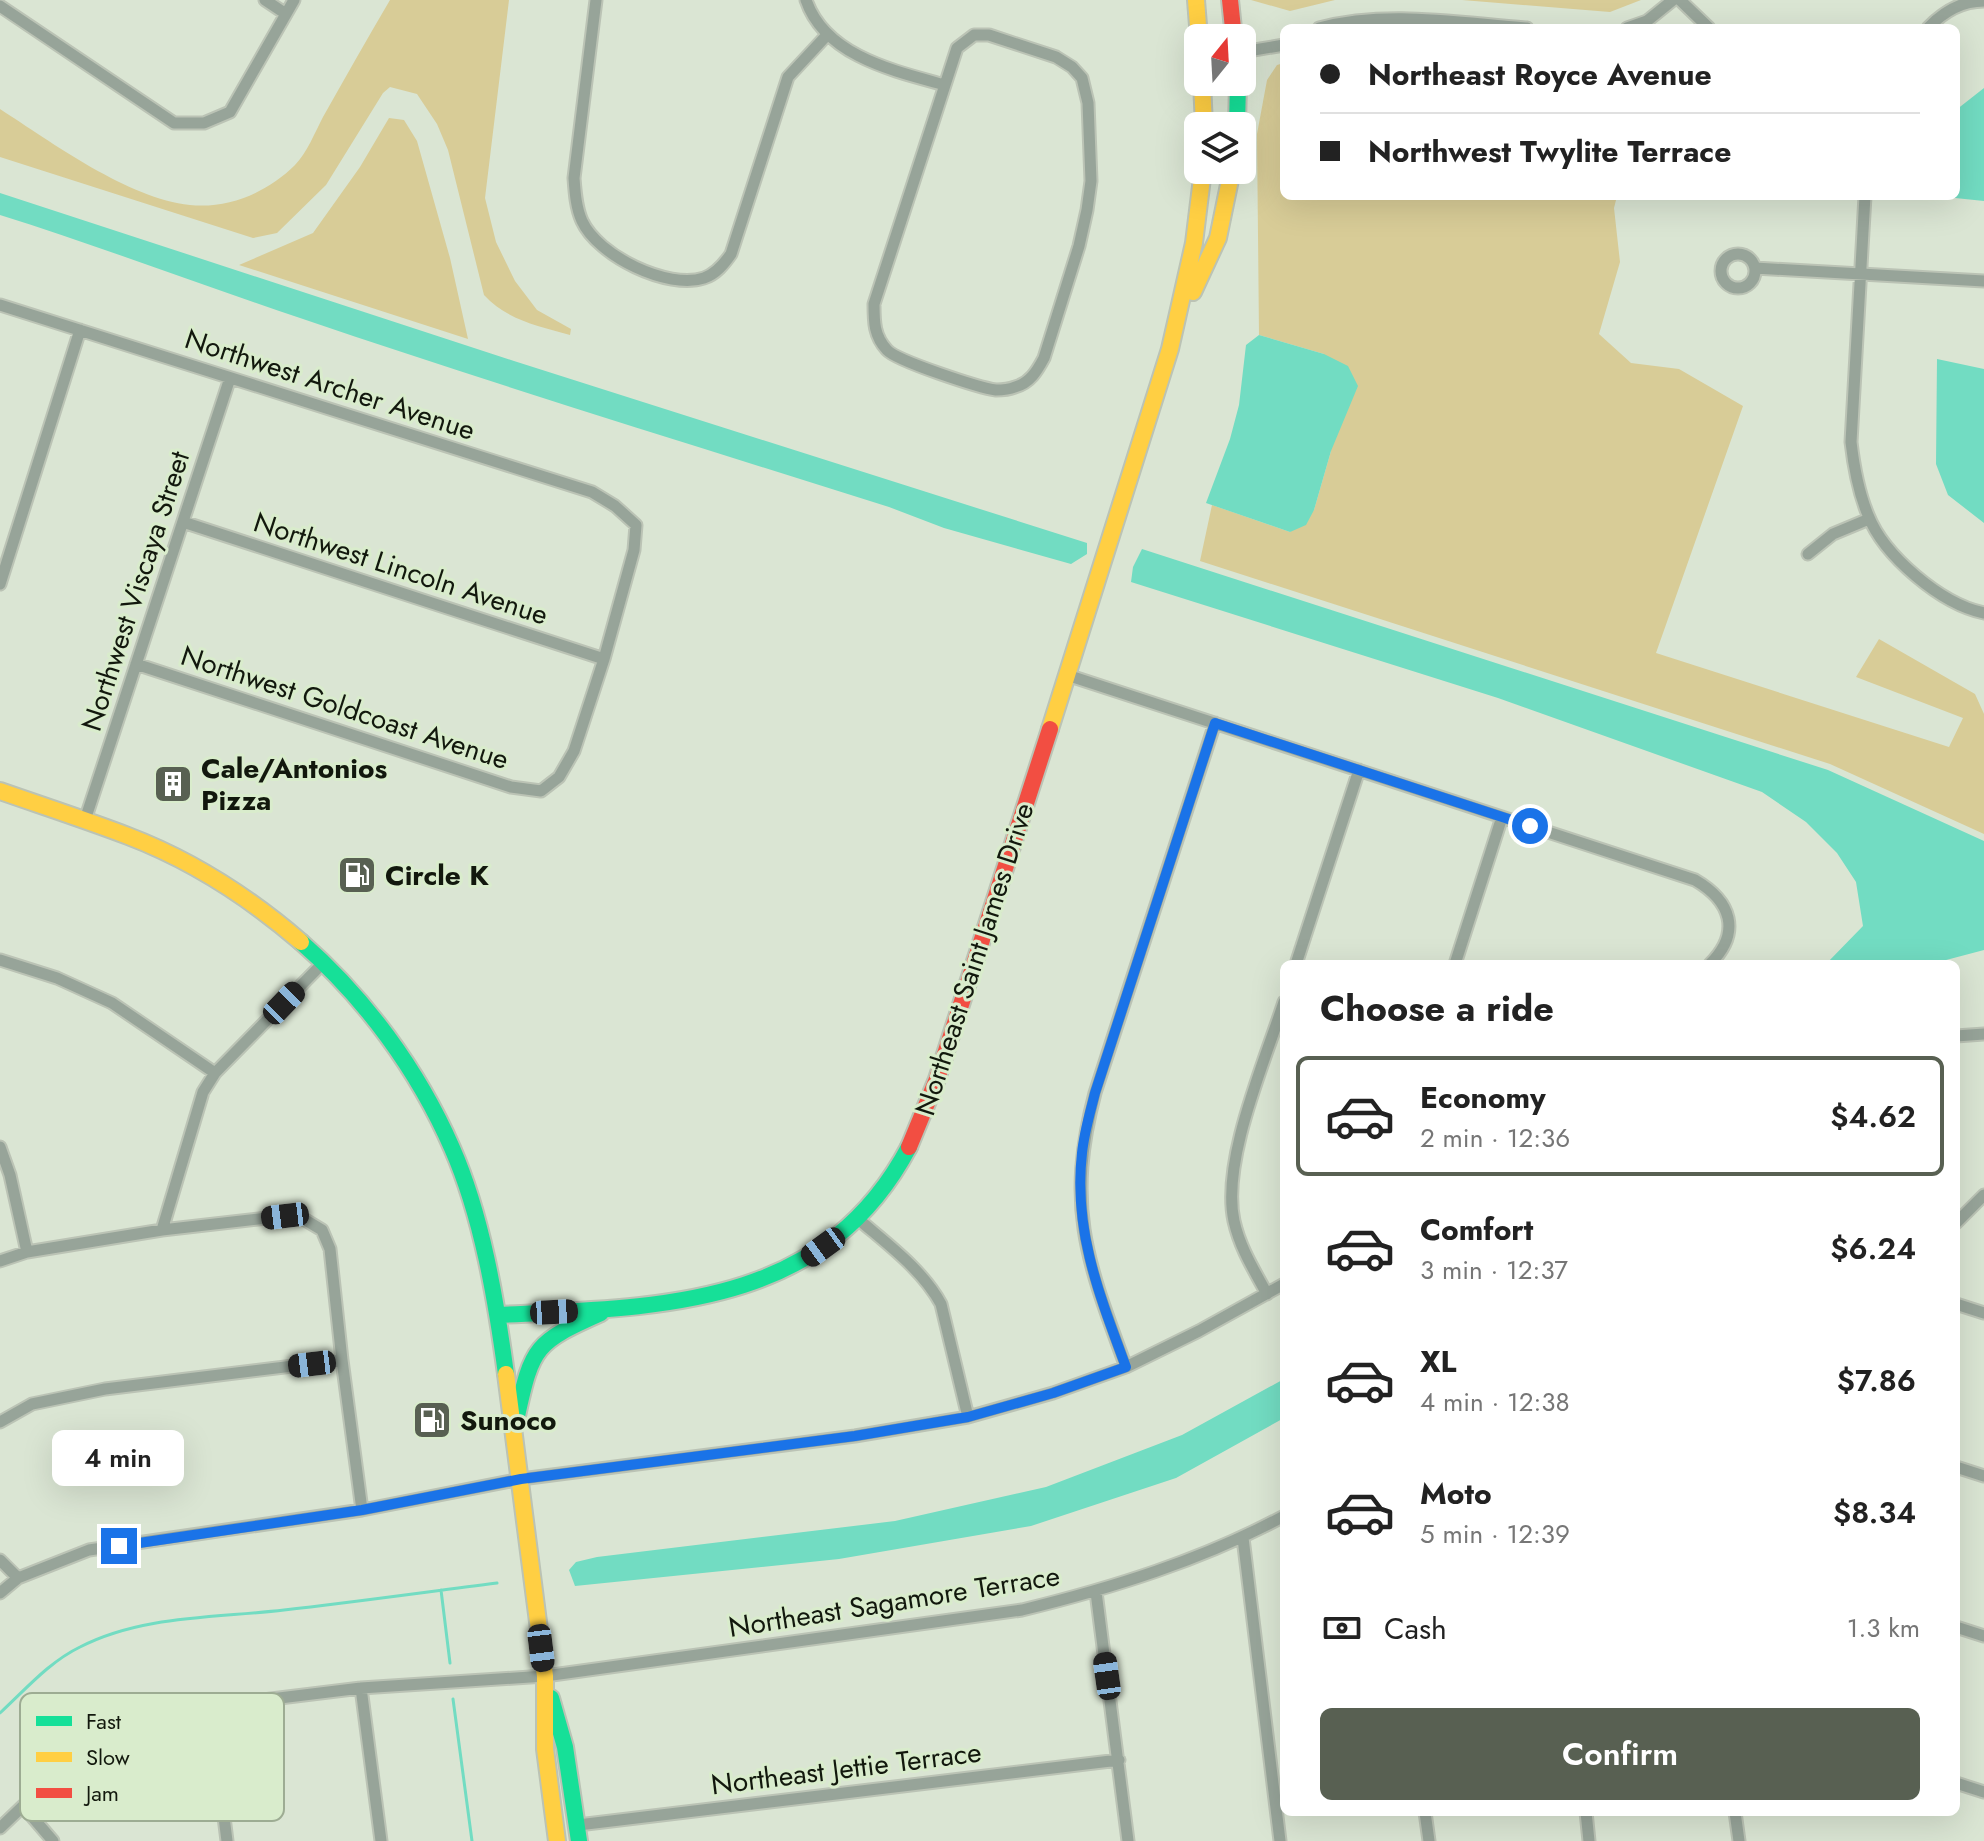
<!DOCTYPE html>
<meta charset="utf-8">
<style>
:root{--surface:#fff;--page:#f6f6f6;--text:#222;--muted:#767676;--line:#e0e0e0;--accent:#586052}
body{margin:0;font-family:Jost,sans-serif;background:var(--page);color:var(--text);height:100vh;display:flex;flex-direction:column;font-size:30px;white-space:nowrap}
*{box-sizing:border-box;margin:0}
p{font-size:26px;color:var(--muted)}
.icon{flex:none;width:44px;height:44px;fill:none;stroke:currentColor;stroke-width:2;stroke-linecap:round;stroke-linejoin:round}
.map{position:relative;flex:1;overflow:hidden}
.details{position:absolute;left:1280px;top:960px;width:680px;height:856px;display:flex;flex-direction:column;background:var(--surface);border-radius:12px;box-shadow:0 8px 32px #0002}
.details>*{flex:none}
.top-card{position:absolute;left:1280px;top:24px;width:680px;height:176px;border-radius:12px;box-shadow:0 8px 32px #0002;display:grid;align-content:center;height:176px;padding:0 40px;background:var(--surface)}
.needle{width:52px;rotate:18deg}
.controls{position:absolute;left:1184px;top:24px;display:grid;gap:16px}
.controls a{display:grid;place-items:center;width:72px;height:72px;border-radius:12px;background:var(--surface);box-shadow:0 8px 32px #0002;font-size:40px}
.end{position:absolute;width:36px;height:36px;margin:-18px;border:10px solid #1a73e8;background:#fff;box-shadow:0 0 0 4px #fff}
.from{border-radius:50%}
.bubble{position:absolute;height:56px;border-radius:12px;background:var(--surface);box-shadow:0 8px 32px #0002;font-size:26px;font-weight:600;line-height:56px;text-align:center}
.car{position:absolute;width:24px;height:48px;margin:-24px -12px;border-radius:10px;box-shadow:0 0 6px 2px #0007;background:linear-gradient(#222 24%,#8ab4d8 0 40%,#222 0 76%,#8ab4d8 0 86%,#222 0)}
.top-card b{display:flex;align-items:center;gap:28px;height:76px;font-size:30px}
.top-card b+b{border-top:2px solid var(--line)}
.top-card i{width:20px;height:20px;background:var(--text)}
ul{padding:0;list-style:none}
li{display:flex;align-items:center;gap:24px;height:120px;margin:0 16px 12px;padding:0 24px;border:4px solid transparent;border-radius:12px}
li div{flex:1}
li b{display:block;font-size:30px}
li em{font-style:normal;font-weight:600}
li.current{border-color:var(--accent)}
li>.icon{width:72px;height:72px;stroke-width:1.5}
h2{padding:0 40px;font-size:36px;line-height:96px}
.pay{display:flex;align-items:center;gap:20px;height:88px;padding:0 40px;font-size:30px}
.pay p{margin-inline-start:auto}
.primary-button{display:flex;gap:16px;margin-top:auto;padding:16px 40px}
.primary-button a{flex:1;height:92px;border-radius:12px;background:var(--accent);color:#fff;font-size:32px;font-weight:600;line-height:92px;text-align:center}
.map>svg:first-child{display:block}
.green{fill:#d8cc97}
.water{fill:#72dcc2}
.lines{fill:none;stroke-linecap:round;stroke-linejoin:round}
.stream{stroke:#72dcc2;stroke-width:3}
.street-casing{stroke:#bbc3b5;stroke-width:15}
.fast-casing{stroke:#bbc3b5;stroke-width:20}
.slow-casing{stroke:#bbc3b5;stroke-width:20}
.jam-casing{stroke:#bbc3b5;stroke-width:20}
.street{stroke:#97a499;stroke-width:11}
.fast{stroke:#16e098;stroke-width:16}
.slow{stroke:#ffcf43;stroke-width:16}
.jam{stroke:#f24e42;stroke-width:16}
.route{stroke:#1a73e8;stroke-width:10}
.labels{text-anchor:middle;stroke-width:6;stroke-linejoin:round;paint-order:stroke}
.street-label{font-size:28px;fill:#12180d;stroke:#d9eccc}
.poi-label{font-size:28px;font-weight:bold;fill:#12180d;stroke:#d9eccc;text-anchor:start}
.key{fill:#d9eccc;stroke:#9dac93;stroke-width:2}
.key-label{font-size:22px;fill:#12180d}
</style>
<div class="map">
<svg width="1984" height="1841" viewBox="0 0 1984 1841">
<rect width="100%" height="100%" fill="#dae5d3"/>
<path class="green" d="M390 0H509L485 198 496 242 515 281 537 310 571 329 570 335C538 326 507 320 484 295L448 150 437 124 417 94 390 87 383 93 326 185 277 233 253 238 0 157V109C51 142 129 199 190 205 229 209 268 192 295 165 307 153 315 132 323 117 345 78 367 39 390 0Z
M1251 0H1335L1290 11Z
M1462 0H1641L1610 12Z
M1284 63V196H1617L1614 208 1620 262 1599 334 1631 363 1679 369 1743 406 1656 653 1949 747 1963 718 1856 677 1879 639 1975 694 1984 714V834L1830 764 1200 561 1212 505 1290 532 1314 510 1331 451 1324 354 1259 335 1257 134 1267 80 1277 65Z
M389 118 404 120 417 141 450 258 468 339 239 265 313 233 360 167Z"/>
<path class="water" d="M1984 88V201L1936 196H1956V110Z
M0 193 514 361 1087 543V554L1071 564 944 528 889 507C693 445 497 385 303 319 201 285 102 247 0 215Z
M1259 335 1324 354 1348 366 1358 386 1331 451 1314 510 1306 525 1290 532 1206 503 1230 439 1239 405 1246 345Z
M1937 359 1984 369V523L1948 495 1936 464Z
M1142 549 1828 770 1984 841V950L1931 964H1826L1863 926 1856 882 1837 853 1806 822 1762 792 1498 698 1131 582 1133 567Z
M1284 1379V1418L1176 1478 1031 1526 839 1559 575 1586 569 1570 576 1562 597 1557 895 1521 1046 1487 1182 1435Z"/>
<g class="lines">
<path class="stream" d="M441 1590 450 1663
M453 1699 472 1841
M0 1713C25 1690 49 1662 80 1647 142 1615 216 1618 284 1610 355 1602 426 1592 497 1583"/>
<g class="street-casing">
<path id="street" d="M265 0 286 14
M596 0 574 178C575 192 576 208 582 221 598 256 668 290 704 278 716 274 724 264 731 254L788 77 827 35
M806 0C825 56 894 71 945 85
M1680 0 1709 28
M0 6 174 123H204L230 112 294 0
M1319 28C1387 10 1458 23 1527 28
M1627 28 1647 21 1673 0
M1928 28C1943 12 1961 1 1984 1
M974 35H989L1056 57 1072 67 1082 78 1088 103 1091 181 1087 210 1079 246 1044 358C1037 371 1030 383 1015 387 1010 389 1001 390 996 390 980 388 897 361 887 350 874 336 874 322 874 304L957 48Z
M1242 52 1284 45
M1865 196 1851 442C1854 468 1858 491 1868 515 1884 556 1941 604 1984 613
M1721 271a17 17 0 1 1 34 0a17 17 0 1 1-34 0Z
M1755 268 1984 281
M0 305 592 492 615 506 636 525 634 550 604 659 574 751 559 777 541 791 511 787 136 664
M183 522 604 659
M1808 554 1833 534 1869 519
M0 584 80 330
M1067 675 1695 880C1731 901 1742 932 1710 964
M85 820 230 378
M0 960 57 978 112 1003 215 1073
M1296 964 1359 770
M1455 964 1502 817
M1956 1036 1984 1034
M0 1147 10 1175 27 1252
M857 1218C887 1244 922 1269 941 1304L968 1417
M1956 1223 1984 1195
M162 1230 203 1092 215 1073 324 962
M0 1261 27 1252 162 1230 285 1216 302 1218 322 1230 330 1249 342 1360 362 1510
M1267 1294C1254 1270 1240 1248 1234 1221 1221 1161 1265 1061 1284 1002
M1956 1304 1984 1313
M1126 1367C1087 1261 1065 1207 1095 1093L1215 723
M0 1422 32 1404 105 1389 342 1360
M1956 1467 1984 1476
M1243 1538 1280 1841
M0 1560 18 1578
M1096 1592 1128 1841
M0 1593 18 1578 89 1550 362 1510 521 1479 855 1436 968 1417 1053 1393 1126 1367 1199 1331 1284 1284
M1956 1627 1984 1636
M361 1688 381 1841
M210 1705 227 1841
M1956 1783 1984 1792
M23 1806 53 1841
M1425 1812 1429 1841
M1586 1812 1589 1841
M1735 1812 1739 1841
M578 1825 1119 1760
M0 1828 71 1760 110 1729 141 1715 361 1688 545 1676 1022 1610C1112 1588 1202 1560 1284 1516"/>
</g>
<g class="fast-casing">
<path id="fast" d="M1237 126 1238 82
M301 942C365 998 418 1070 452 1148 482 1216 496 1300 506 1374
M498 1315C659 1307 823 1309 909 1147
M517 1416C532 1346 536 1342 601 1313
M551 1698 565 1747 579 1841"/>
</g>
<g class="slow-casing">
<path id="slow" d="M1196 0 1199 38
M1202 82 1204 126
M1193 292 1218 238 1232 170
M1050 729 1170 349 1194 243 1203 170
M0 791C43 806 86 820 128 836 191 860 250 898 301 942
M506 1374 545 1676V1749L557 1841"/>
</g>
<g class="jam-casing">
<path id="jam" d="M1230 0 1234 38
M909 1147 937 1079 1050 729"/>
</g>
<use href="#street" class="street"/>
<use href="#fast" class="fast"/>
<use href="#slow" class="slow"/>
<use href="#jam" class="jam"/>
</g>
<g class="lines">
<path class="route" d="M119 1546 362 1510 521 1479 855 1436 968 1417 1053 1393 1126 1367C1100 1297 1073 1230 1082 1153 1084 1133 1090 1113 1095 1093L1215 723 1530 826"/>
</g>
<defs>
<g id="building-square" transform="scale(2)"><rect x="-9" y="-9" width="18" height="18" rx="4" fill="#586052" stroke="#d9eccc"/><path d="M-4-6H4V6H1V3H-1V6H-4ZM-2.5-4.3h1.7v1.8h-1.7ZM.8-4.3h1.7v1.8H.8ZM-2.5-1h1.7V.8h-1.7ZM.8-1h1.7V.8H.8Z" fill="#fff"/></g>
<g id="fuel-square" transform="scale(2)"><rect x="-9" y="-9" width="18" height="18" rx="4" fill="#586052" stroke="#d9eccc"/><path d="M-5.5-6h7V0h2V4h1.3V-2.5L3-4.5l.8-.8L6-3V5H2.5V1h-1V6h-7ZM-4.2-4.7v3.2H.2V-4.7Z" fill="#fff"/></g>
</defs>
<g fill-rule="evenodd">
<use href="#building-square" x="173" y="784"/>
<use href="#fuel-square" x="357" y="875"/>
<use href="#fuel-square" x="432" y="1420"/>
</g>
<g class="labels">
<g class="street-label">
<text transform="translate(330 384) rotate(18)" y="10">Northwest Archer Avenue</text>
<text transform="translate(401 568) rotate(18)" y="10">Northwest Lincoln Avenue</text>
<text transform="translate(135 591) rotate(-72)" y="10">Northwest Viscaya Street</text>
<text transform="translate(345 707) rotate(18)" y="10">Northwest Goldcoast Avenue</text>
<text transform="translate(974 959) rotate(-72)" y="10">Northeast Saint James Drive</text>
<text transform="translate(894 1601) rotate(-9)" y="10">Northeast Sagamore Terrace</text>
<text transform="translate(846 1768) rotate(-7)" y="10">Northeast Jettie Terrace</text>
</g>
<g class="poi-label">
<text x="201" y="778">Cale/Antonios<tspan x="201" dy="32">Pizza</tspan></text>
<text x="385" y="885">Circle K</text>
<text x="460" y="1430">Sunoco</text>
</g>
</g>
<rect x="20" y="1693" width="264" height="128" rx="12" class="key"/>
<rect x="36" y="1716" width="36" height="10" fill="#16e098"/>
<rect x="36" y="1752" width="36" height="10" fill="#ffcf43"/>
<rect x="36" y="1788" width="36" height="10" fill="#f24e42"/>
<g class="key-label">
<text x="86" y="1729">Fast</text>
<text x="86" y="1765">Slow</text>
<text x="86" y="1801">Jam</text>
</g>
</svg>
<div class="controls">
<a><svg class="needle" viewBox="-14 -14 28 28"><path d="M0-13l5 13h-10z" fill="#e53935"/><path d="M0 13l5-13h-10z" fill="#767676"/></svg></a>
<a><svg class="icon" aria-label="layers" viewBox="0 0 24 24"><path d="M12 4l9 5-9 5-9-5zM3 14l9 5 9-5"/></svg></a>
</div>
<i class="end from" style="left:1530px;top:826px"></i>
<i class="end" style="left:119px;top:1546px"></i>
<div class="bubble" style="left:52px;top:1430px;width:132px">4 min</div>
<i class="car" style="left:284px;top:1003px;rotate:44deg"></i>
<i class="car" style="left:285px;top:1216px;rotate:263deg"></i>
<i class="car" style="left:823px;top:1247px;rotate:234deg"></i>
<i class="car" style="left:554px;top:1312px;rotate:87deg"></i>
<i class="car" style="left:312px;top:1364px;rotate:263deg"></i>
<i class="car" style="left:541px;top:1648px;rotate:173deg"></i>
<i class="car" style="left:1107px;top:1676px;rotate:352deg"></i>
<div class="top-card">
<b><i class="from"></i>Northeast Royce Avenue</b>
<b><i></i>Northwest Twylite Terrace</b>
</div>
<section class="details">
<h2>Choose a ride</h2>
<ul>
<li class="current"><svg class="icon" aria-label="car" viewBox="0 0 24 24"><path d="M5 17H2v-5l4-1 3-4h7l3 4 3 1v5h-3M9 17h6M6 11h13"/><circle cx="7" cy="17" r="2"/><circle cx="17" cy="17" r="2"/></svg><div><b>Economy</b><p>2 min · 12:36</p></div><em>$4.62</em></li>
<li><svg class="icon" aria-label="car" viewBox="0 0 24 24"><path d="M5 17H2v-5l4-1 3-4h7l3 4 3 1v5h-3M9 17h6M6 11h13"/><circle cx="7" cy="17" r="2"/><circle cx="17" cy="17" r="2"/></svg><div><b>Comfort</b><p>3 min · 12:37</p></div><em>$6.24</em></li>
<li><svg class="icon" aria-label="car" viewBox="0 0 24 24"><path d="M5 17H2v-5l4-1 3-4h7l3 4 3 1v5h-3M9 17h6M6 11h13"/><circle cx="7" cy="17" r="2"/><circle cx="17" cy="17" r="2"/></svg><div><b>XL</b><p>4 min · 12:38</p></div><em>$7.86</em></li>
<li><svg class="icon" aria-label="car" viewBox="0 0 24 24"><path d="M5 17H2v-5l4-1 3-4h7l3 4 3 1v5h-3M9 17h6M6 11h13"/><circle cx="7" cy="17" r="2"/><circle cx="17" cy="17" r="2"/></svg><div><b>Moto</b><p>5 min · 12:39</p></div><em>$8.34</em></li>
</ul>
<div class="pay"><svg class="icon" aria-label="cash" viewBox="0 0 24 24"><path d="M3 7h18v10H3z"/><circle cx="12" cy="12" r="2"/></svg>Cash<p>1.3 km</p></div>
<div class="primary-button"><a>Confirm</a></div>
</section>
</div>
